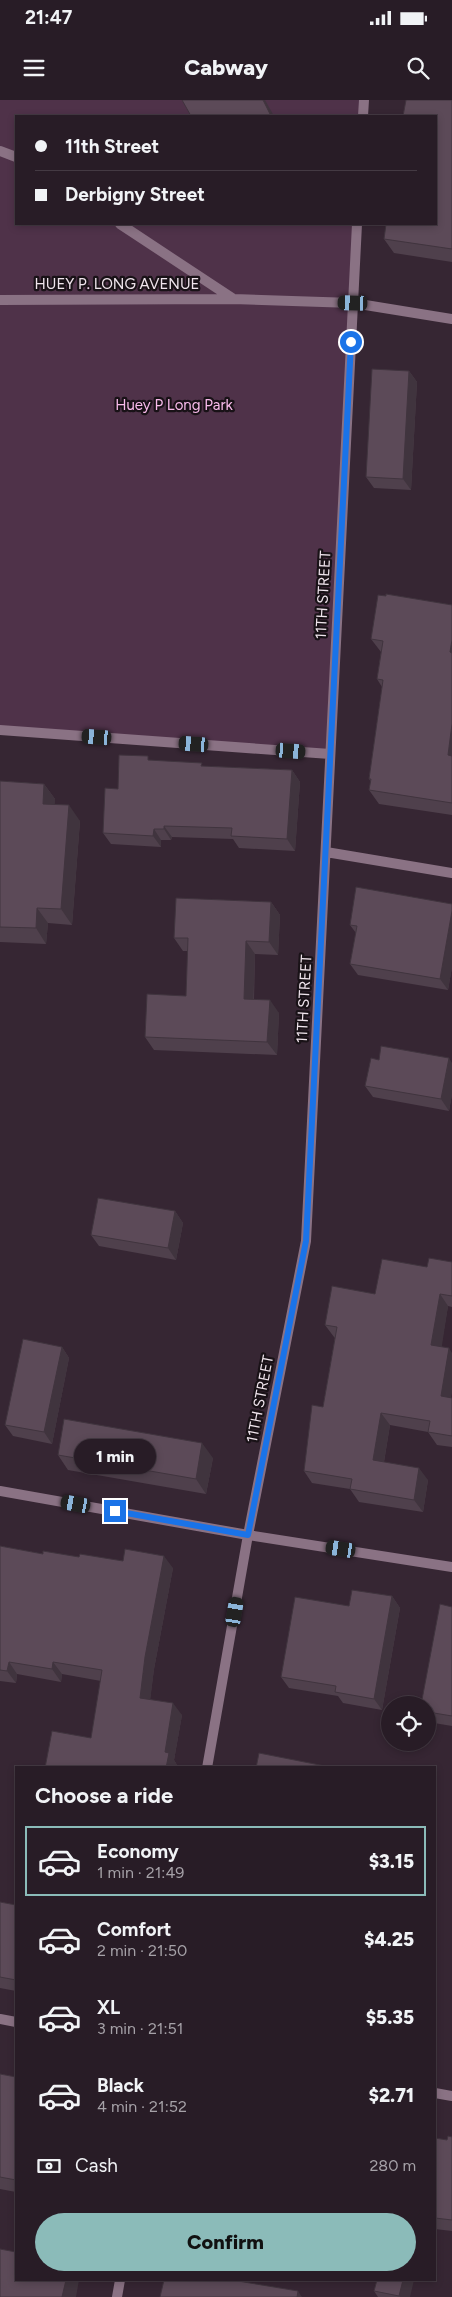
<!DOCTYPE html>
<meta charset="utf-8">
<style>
:root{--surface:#281c26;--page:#30252e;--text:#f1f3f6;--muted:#a5a1a7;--line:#443a43;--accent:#8bbbb9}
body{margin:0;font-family:Figtree,sans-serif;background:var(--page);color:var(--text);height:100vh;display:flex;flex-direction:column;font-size:19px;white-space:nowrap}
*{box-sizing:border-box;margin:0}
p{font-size:16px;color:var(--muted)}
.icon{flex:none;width:28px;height:28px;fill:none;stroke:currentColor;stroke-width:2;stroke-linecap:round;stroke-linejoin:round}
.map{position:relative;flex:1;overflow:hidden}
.panel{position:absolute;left:15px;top:1666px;width:421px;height:515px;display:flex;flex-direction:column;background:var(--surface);border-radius:0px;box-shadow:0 2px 8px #0003,0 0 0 1px var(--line)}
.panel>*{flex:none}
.banner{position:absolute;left:15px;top:15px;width:422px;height:110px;border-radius:0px;box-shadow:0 2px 8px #0003,0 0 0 1px var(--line);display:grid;align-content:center;height:110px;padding:0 20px;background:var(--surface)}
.tools{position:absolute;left:381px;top:1596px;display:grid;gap:10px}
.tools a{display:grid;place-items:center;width:55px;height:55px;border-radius:50%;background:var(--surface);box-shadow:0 2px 8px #0003,0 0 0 1px var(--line);font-size:25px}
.end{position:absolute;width:22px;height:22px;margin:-11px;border:6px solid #1a73e8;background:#fff;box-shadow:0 0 0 2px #fff}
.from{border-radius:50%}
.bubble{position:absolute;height:35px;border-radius:18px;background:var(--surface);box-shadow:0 2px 8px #0003,0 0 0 1px var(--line);font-size:16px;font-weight:800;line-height:35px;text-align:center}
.car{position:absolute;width:15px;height:30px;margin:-15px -8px;border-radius:6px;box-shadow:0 0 4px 1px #0007;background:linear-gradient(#222 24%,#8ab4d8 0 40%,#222 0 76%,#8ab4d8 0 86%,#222 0)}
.banner b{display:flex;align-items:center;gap:18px;height:48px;font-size:19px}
.banner b+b{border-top:1px solid var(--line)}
.banner i{width:12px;height:12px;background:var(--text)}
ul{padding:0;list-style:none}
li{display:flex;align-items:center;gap:15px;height:70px;margin:0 10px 8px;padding:0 10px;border:2px solid transparent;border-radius:0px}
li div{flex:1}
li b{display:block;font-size:19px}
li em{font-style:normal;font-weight:800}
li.current{border-color:var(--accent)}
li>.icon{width:45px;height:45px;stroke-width:1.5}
h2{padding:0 20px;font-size:22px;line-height:60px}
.pay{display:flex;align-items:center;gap:12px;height:55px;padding:0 20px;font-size:19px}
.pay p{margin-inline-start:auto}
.primary-button{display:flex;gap:10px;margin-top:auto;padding:10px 20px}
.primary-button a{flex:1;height:58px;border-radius:30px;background:var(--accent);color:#111;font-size:20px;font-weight:800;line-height:58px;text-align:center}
.status{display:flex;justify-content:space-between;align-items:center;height:35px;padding:0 25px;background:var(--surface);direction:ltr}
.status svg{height:14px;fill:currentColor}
header{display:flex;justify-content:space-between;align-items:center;height:65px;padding:0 20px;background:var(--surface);font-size:22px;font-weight:800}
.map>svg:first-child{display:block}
.green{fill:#4f3249}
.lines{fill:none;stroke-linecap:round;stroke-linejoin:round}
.minor{stroke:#8a7284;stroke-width:10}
.wall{fill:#4f404c}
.shaded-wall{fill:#40343e}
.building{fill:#5c4a58;stroke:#40343e}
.route{stroke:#1a73e8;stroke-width:6}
.labels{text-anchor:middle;stroke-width:4.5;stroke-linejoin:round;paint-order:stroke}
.street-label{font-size:15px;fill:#efe4ec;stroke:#191217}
.park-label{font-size:15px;fill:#f9bbeb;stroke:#191217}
</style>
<div class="status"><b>21:47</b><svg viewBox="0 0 49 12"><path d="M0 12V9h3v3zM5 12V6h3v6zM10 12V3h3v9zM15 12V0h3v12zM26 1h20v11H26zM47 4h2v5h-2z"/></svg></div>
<header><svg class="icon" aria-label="menu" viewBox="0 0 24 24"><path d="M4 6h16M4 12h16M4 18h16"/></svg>Cabway<svg class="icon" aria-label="search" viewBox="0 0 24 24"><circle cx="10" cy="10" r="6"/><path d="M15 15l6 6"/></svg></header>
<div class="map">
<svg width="452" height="2197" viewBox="0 0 452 2197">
<rect width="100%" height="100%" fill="#362633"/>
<path class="green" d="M0 0H364L363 16H16V124H357L330 654 0 630Z"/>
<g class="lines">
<path class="minor" d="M363 16 364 0
M0 51 16 57
M120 124 232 198
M0 200 233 199 353 203 452 219
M0 630 330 654
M326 752 452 773
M0 1391 248 1435 452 1467
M207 1668 248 1435 306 1141 357 124
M0 1919 16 1922
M435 1993 452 1996
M117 2197 120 2180"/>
</g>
<path class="wall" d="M452 0V162L394 153 384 139Z
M409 271 417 282 411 390 374 388 366 377Z
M386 496 452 505V715L379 704 369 690 371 682 369 679 382 587 377 579 381 552 371 539Z
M151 660 204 666 292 670 300 682 295 751 239 748 233 739 172 737 171 740H161V747L111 744 103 733 118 689Z
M0 681 44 684 55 699 54 705 80 721 72 825 48 823 46 844 0 842Z
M271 802 280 815 278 855 255 854 254 899 279 913 277 955 154 950 145 937 186 896 188 851H183L174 838Z
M452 804V867L448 890 358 875 350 864 356 833 350 825Z
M379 960 452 963V994L449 1011 373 997 365 986Z
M175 1111 183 1123 176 1160 99 1146 91 1135Z
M452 1162V1207L448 1206 441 1247 451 1298H452V1347L437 1345 428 1332 390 1325 384 1362 428 1380 423 1412 359 1402 350 1389 312 1383 304 1371 323 1307 335 1238 334 1237 325 1225 375 1194 427 1167Z
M62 1247 69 1258 52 1344 13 1336 5 1325Z
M58 1355 213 1358 206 1394 68 1370Z
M0 1446 43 1454 123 1461 173 1468 154 1569 150 1599 182 1615 174 1660 177 1665 91 1638 101 1581 62 1574 61 1582 17 1574 16 1583 0 1581Z
M392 1496 400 1508 382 1610 343 1603 338 1596 289 1588 281 1577 349 1506Z
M452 1507V1626L428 1622V1605Z
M0 1802 16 1805V1891L0 1888Z
M0 1974 16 1977V2092L0 2089Z
M452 2037V2131L435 2129V2038L447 2040Z
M374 2191 410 2197H378Z"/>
<path class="shaded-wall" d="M263 0H265L274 16H271Z
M409 271 417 282 411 390 403 379Z
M452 540V555L450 552Z
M452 624V661L448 655Z
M292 670 300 682 295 751 287 739Z
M44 684 55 699 54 720 43 704Z
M69 705 80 721 72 825 61 809Z
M164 726 172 737 171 740 164 729Z
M154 729 161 740V747L153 736Z
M271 802 280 815 278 855 269 842Z
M37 808 48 823 46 844 36 828Z
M452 811V867L448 890 440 879Z
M246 841 255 854 253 911 244 899Z
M270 900 279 913 277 955 267 942Z
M449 958 452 963V994L449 1011 441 999Z
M175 1111 183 1123 176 1160 168 1148Z
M440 1194 448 1206 440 1258 431 1245Z
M62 1247 69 1258 52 1344 44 1332Z
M449 1248 452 1253V1293L449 1309 441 1296Z
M381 1313 390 1325 382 1373 373 1360Z
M202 1343 213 1358 206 1394 196 1379Z
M419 1368 428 1380 423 1412 414 1400Z
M164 1456 173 1468 154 1569 149 1610 140 1598 145 1557Z
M392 1496 400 1508 382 1610 374 1599Z
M9 1562 17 1574 16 1583 7 1571Z
M53 1562 62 1574 61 1582 52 1569Z
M173 1603 182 1615 174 1660 177 1665V1668H166L165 1652Z
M66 2180H79L76 2197H62Z
M403 2180H414L410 2197H400L399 2196Z
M298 2191 302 2197H297Z"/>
<path class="building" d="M182 0H263L271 16H191Z
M406 0H452V149L384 139 386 124H436V16H403Z
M372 269 409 271 403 379 366 377Z
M386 494 452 505V540L450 552 452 553V624L448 655 452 656V703L369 690 371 679H369L383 580 377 579 383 541 371 539 378 495 386 496Z
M119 655 148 656V660L202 663 201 666 292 670 287 739 231 736 232 728 164 726V729H154L153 736 103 733 105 688 118 689Z
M0 681 44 684 43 704 69 705 61 809 37 808 36 828 0 827Z
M356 787 452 804V811L440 879 350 864 357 826 350 825Z
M176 798 271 802 269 842 246 841 244 899 270 900 267 942 145 937 147 894 186 896 188 838H174Z
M381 946 449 958 441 999 365 986 371 958 379 960Z
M98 1098 175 1111 168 1148 91 1135Z
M429 1158 452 1162V1196L440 1194 431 1245 449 1248 441 1296 452 1298V1336L428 1332 430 1321 381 1313 373 1360 419 1368 414 1400 350 1389 352 1379 304 1371 312 1305 323 1307 337 1227 325 1225 332 1186 375 1194 382 1159 427 1167Z
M23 1239 62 1247 44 1332 5 1325Z
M64 1319 202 1343 196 1379 58 1355Z
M0 1446 43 1454V1451L79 1457 80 1454 123 1461 125 1449 164 1456 145 1557 140 1598 173 1603 165 1652 169 1653 166 1668H45L52 1631 91 1638 102 1570 53 1562 52 1569 9 1562 7 1571 0 1570Z
M352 1490 392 1496 374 1599 335 1592 336 1586 281 1577 295 1497 349 1506Z
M440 1504 452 1507V1616L428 1612V1605H421Z
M259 1653 330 1667 256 1668Z
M0 1802 16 1805V1880L0 1877Z
M0 1974 16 1977V2080L0 2077Z
M448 2036 452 2037V2120L435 2118V2038L447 2040Z
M0 2149 16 2152V2180H66L62 2197H0Z
M164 2180H232L298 2191 297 2197H160Z
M377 2180H403L399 2196 374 2191Z"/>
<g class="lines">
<path class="route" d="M115 1411 248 1435 306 1141 351 242"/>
</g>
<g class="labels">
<g class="street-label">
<text x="117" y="189">HUEY P. LONG AVENUE</text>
<text transform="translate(323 495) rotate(-87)" y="5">11TH STREET</text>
<text transform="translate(304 899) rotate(-87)" y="5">11TH STREET</text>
<text transform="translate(260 1299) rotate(-79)" y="5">11TH STREET</text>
</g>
<g class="park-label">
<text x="174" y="310">Huey P Long Park</text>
</g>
</g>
</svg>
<div class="tools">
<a><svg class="icon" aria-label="locate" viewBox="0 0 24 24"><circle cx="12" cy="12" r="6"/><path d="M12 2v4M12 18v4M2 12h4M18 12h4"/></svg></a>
</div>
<i class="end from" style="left:351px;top:242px"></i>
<i class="end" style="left:115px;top:1411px"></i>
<div class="bubble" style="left:74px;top:1339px;width:82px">1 min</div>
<i class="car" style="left:353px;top:203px;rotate:272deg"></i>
<i class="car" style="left:97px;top:637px;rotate:274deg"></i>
<i class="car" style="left:194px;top:644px;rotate:274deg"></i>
<i class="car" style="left:291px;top:651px;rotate:94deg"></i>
<i class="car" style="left:76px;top:1404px;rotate:280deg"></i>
<i class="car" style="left:341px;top:1449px;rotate:279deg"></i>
<i class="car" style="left:235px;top:1512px;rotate:10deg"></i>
<div class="banner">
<b><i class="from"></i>11th Street</b>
<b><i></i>Derbigny Street</b>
</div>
<section class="panel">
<h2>Choose a ride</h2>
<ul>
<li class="current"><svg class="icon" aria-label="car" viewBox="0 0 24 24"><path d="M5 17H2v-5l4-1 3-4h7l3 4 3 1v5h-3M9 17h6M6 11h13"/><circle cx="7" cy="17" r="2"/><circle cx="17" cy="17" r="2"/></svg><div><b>Economy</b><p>1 min · 21:49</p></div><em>$3.15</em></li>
<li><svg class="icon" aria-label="car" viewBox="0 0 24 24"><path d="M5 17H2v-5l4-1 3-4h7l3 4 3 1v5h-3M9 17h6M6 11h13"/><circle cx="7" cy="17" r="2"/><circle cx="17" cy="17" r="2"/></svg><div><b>Comfort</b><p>2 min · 21:50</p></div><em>$4.25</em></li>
<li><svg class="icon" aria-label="car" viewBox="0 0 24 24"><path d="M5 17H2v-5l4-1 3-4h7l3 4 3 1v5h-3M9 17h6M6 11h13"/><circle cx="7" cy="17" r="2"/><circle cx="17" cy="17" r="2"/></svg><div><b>XL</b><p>3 min · 21:51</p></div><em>$5.35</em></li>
<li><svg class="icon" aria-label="car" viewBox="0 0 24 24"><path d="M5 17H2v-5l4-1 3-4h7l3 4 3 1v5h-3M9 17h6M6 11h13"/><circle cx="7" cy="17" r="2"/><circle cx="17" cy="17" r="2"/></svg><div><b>Black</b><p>4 min · 21:52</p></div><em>$2.71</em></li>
</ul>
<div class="pay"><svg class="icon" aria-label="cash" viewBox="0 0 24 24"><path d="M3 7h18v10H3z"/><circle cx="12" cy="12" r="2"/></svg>Cash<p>280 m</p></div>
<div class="primary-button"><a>Confirm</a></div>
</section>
</div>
